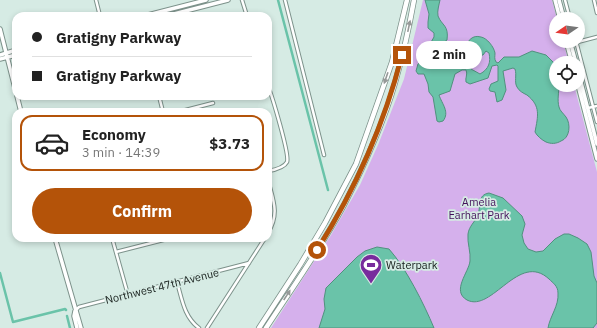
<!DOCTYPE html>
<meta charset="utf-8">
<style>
:root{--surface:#fff;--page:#f2f2f2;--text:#222;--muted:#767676;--line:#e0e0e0;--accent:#b45309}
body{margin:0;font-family:"IBM Plex Sans",sans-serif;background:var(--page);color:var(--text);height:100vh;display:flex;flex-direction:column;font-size:15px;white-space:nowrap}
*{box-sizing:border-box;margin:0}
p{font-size:13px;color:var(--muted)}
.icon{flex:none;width:22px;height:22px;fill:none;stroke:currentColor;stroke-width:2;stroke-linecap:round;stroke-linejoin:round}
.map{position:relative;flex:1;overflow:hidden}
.sheet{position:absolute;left:12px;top:108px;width:260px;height:134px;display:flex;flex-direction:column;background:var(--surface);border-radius:12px;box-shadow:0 2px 6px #0003}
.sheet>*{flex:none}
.top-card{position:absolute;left:12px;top:12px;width:260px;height:88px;border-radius:12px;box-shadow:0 2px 6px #0003;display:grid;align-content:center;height:88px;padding:0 20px;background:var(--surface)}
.needle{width:26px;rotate:257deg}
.buttons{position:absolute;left:549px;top:12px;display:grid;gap:8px}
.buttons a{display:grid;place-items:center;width:36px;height:36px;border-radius:50%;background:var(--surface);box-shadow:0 2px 6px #0003;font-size:20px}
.end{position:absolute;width:18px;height:18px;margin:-9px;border:5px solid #b45309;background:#fff;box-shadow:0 0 0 2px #fff}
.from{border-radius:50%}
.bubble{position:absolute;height:28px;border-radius:14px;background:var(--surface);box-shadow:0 2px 6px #0003;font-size:13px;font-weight:800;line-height:28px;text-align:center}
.top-card b{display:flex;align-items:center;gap:14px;height:38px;font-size:15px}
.top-card b+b{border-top:1px solid var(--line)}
.top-card i{width:10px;height:10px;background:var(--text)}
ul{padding:7px 0 0;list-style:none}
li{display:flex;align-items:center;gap:12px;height:56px;margin:0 8px 6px;padding:0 12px;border:2px solid transparent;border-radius:12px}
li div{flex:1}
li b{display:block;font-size:15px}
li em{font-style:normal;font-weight:800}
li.selected{border-color:var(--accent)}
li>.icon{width:36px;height:36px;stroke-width:1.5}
.button{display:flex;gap:8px;margin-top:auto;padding:8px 20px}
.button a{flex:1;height:46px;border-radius:24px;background:var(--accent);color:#fff;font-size:16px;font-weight:800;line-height:46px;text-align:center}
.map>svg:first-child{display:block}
.green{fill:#d5b0ec}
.water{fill:#6ac3a9;stroke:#50917e;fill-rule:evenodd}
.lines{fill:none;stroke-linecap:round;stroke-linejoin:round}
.canal{stroke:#6ac3a9;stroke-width:2.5}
.street-casing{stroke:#7d928b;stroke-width:4.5}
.secondary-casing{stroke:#7d928b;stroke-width:5.5}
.highway-casing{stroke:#7d928b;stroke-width:6}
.street{stroke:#fff;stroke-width:2.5}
.secondary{stroke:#fff;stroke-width:3.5}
.highway{stroke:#fff;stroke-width:4.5}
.oneway{fill:#969998}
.route{stroke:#b45309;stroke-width:5}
.labels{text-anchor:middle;stroke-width:3.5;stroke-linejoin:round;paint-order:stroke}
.park-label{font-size:11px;fill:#44125b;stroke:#d6ebe4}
.poi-label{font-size:11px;fill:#151d1a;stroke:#d6ebe4;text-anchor:start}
.street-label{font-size:11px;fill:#151d1a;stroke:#d6ebe4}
</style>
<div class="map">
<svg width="597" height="328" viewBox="0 0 597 328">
<rect width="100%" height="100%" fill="#d6ebe4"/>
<path class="green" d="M423 0H552L557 19H556V41H563L569 63H556V85H574L597 172V328H271L331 235 360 185 378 145 404 79Z"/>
<path class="water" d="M425 0H440C439 5 437 11 438 16 442 26 449 25 447 40L440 45C439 48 438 52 441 54 442 55 445 55 447 56 467 62 463 32 481 37 487 38 494 47 495 53 495 57 494 58 496 62L498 63 504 57H519L532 51 546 55 555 64 556 69V85H559C559 92 557 100 559 107 560 111 563 113 566 117 571 124 570 138 561 141 556 144 551 144 546 142 542 140 537 136 535 132 538 116 541 106 527 95 523 93 519 91 517 87 514 82 517 75 515 69L513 68 503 71 506 90 502 100 497 102 495 92 490 91 489 89 491 84 498 81V66L497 65 492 66 488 78 470 84 466 82C465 78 468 74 466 70H462L455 74 450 91 439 95C442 104 450 112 443 121L439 122 437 121 433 97 429 92 428 84 424 74H418L416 71 418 64 429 54 430 44 434 37V33L428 28V22L429 14ZM486 51 489 53C491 62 489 69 480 74L471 69 469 65 474 56 483 55Z
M489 193 503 198 522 216 525 224 522 235 524 243 528 249 536 252 543 251 555 239 564 234H569L578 238 587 244 591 252 594 276 597 283V323L593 328H548C550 316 559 306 558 293 558 286 553 283 549 279 519 251 492 313 467 300 451 291 469 272 470 261 471 252 467 243 468 234 469 226 475 222 478 215 481 206 477 195 489 193Z
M377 247 389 249C406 268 424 304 434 328H319L325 309 324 299 326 288 357 257 365 251Z"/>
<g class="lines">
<path class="canal" d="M278 0 328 190
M0 273 13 322 65 309 66 310
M67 316 70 328"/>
<g class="street-casing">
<path id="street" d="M96 0 100 16
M242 0 247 16
M285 0 324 155
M565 0 570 19
M594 0 597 13
M576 41 597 122
M570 44 597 37
M268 86C272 96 290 155 287 162 284 168 274 170 268 171
M159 96 163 112
M588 108 597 106
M178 112 213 103
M268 180C273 200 280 213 268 233
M112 238 128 295
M116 252 171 238
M177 282C182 299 184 317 199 328
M76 310 79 307 249 263
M207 328 265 238"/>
</g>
<g class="secondary-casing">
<path id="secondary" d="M555 0 560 19
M559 0 564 19
M144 16 206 0
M166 16 228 0
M0 29 16 92
M566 41 572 63
M570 41 576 63
M0 55 16 50
M0 59 16 55
M578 71 597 144
M578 85 597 159
M17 96 21 112
M55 238 81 328
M75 311 74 316 77 328"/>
</g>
<g class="highway-casing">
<path id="highway" d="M259 328 300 265 325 223 356 164 392 62 407 0
M266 328C292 288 321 248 344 205 364 166 383 125 395 83 403 55 409 28 414 0"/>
</g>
<use href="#street" class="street"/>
<use href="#secondary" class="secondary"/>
<use href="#highway" class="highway"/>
</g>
<defs><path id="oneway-solid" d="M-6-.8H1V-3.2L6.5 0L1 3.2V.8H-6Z"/></defs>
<g class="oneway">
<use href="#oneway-solid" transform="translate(409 26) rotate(-78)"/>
<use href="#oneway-solid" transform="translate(386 78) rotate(109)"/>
<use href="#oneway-solid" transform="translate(287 295) rotate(-57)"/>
</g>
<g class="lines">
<path class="route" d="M317 250C355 190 384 125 402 55"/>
</g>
<defs>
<g id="stadium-pin" transform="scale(1.15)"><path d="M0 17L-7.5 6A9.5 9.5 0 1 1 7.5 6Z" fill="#782b9d" stroke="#d6ebe4"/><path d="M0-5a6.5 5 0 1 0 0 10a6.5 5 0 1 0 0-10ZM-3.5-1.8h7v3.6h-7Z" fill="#fff"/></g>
</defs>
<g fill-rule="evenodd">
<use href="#stadium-pin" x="371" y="265"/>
</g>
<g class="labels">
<g class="park-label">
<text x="479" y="206">Amelia<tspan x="479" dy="13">Earhart Park</tspan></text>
</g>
<g class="poi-label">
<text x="386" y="269">Waterpark</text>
</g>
<g class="street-label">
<text transform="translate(162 286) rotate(-14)" y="4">Northwest 47th Avenue</text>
</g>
</g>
</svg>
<div class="buttons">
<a><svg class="needle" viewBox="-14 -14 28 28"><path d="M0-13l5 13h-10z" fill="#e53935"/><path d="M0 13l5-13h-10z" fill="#767676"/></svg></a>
<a><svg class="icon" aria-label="locate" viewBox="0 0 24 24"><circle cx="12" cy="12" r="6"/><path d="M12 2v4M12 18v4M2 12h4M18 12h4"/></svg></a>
</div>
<i class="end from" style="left:317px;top:250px"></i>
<i class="end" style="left:402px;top:55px"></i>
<div class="bubble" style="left:416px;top:41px;width:66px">2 min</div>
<div class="top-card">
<b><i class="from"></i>Gratigny Parkway</b>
<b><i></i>Gratigny Parkway</b>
</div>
<section class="sheet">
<ul>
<li class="selected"><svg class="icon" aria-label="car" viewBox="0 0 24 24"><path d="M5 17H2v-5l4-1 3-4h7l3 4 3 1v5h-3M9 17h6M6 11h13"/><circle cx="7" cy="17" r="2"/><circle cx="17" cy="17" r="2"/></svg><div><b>Economy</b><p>3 min · 14:39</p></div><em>$3.73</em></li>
</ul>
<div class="button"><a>Confirm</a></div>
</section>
</div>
